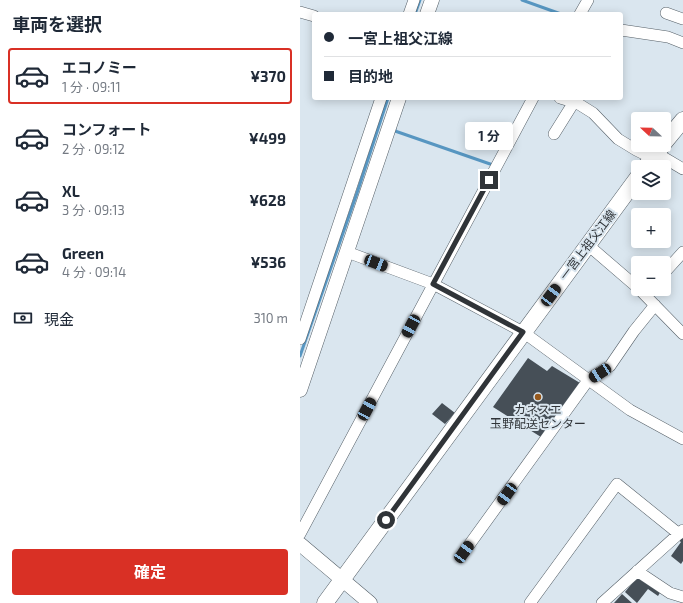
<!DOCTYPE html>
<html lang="ja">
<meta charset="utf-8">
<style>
:root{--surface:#fff;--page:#f2f2f3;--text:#1f2937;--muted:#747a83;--line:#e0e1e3;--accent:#d93025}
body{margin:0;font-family:"Exo 2","Noto Sans JP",sans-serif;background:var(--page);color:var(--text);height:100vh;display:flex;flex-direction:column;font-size:15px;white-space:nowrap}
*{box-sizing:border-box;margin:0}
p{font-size:13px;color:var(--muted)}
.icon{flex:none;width:22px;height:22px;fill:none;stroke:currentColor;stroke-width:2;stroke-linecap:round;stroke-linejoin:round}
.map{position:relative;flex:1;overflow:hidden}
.details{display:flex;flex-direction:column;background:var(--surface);width:300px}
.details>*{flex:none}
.hud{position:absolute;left:12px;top:12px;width:311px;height:88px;border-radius:4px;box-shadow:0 2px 10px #0003;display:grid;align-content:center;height:88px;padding:0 12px;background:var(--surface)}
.needle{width:26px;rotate:292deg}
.controls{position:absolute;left:331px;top:112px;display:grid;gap:8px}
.controls a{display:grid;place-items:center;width:40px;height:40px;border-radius:4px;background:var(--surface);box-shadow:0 2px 10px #0003;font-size:20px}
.end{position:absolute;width:18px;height:18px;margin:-9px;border:5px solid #303438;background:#fff;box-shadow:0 0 0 2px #fff}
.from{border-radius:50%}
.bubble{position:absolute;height:28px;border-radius:4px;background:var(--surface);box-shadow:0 2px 10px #0003;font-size:13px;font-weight:700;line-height:28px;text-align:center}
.car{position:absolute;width:12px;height:24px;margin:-12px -6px;border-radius:5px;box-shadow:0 0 3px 1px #0007;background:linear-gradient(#222 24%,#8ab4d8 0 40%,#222 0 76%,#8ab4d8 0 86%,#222 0)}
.hud b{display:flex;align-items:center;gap:14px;height:38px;font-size:15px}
.hud b+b{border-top:1px solid var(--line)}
.hud i{width:10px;height:10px;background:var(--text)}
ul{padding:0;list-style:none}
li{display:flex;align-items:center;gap:12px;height:56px;margin:0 8px 6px;padding:0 4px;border:2px solid transparent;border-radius:4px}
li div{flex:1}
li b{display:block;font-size:15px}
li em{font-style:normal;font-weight:700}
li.selected{border-color:var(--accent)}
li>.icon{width:36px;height:36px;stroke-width:1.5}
h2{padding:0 12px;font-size:18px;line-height:48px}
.pay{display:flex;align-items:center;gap:10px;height:44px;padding:0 12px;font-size:15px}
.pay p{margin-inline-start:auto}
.cta{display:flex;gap:8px;margin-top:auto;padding:8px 12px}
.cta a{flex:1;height:46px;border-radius:4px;background:var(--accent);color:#fff;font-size:16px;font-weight:700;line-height:46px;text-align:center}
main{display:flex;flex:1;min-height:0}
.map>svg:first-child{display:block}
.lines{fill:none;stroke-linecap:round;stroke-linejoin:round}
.stream{stroke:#5796c1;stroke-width:3}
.building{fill:#464f57}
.minor-casing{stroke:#555f67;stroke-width:12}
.tertiary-casing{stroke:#555f67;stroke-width:15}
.secondary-casing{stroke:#555f67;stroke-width:17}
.minor{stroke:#fff;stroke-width:11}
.tertiary{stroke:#fff;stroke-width:14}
.secondary{stroke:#fff;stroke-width:16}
.route{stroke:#303438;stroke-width:5}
.poi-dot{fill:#95581c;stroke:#dae6ef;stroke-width:1.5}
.labels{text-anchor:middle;stroke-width:4;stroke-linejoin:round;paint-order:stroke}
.street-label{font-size:12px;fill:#303438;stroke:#dae6ef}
.poi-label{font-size:12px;fill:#303438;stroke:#dae6ef}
</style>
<main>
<section class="details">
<h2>車両を選択</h2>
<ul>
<li class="selected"><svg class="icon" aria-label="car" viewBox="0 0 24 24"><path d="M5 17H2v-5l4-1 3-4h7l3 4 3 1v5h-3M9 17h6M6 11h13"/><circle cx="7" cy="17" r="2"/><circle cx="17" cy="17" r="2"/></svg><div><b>エコノミー</b><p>1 分 · 09:11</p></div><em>¥370</em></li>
<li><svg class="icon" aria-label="car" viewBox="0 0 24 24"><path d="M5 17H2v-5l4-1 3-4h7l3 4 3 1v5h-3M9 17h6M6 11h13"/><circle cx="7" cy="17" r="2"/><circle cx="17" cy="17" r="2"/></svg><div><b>コンフォート</b><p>2 分 · 09:12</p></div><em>¥499</em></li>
<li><svg class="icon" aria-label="car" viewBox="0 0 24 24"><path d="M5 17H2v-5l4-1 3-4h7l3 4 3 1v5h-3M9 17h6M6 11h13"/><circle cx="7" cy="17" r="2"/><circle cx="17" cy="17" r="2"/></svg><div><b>XL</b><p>3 分 · 09:13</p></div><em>¥628</em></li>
<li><svg class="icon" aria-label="car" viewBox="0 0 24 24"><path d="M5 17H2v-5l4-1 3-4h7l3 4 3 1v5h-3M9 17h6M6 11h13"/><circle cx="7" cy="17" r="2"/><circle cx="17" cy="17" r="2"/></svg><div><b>Green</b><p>4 分 · 09:14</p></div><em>¥536</em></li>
</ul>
<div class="pay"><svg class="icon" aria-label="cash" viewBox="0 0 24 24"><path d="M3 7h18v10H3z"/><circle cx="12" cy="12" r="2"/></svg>現金<p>310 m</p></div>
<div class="cta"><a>確定</a></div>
</section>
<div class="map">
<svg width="383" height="603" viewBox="0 0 383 603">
<rect width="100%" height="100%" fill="#dae6ef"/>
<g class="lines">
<path class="stream" d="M222 0 261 14
M115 14 120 0
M95 129V131L193 165
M0 356 57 193 88 98"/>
</g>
<path class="building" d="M228 358 247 371 252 366 285 386 241 437 193 407Z
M142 403 155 413 145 424 132 414Z
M383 538V561L381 564 371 556 381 542 378 540Z
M338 576 361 591 358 596 348 589 337 603 325 592Z
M322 594 332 603H314Z"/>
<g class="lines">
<g class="minor-casing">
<path id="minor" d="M0 12 14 16
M366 13 383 19
M109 14 114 0
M280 14 288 0
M321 30 368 37 383 43
M260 98 277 103 293 113 318 139 336 150 352 158
M254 134 274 102
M356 153 383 169
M288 245 338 288
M47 252 133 284 223 332 330 410 383 439
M364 273 383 252
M339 289 383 334
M0 339 81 98
M0 534 233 98
M164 552 289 379 310 366 334 331 355 305
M337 571 370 593 383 597
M230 603 317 484 379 534
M302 603 383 530"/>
</g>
<g class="tertiary-casing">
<path id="tertiary" d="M127 14 132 0
M0 390 99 98
M0 544 70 603"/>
</g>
<g class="secondary-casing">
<path id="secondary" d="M364 143 383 120
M345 167 363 145
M25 603 338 177"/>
</g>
<use href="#minor" class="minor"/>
<use href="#tertiary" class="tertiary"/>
<use href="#secondary" class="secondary"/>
</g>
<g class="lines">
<path class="route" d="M86 520 223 332 133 284 189 180"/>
</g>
<circle class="poi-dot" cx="238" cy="397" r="4"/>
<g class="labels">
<g class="street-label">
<text transform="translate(288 245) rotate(-53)" y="4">一宮上祖父江線</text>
</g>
<g class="poi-label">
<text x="238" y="414">カネスエ<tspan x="238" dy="14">玉野配送センター</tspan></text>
</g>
</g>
</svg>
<div class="controls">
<a><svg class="needle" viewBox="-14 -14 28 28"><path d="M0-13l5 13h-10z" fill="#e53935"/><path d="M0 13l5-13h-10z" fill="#747a83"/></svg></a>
<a><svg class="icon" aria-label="layers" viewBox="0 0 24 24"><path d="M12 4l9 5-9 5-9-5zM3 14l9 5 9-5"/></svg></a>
<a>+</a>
<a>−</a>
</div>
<i class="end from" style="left:86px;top:520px"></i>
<i class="end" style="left:189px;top:180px"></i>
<div class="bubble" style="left:165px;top:122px;width:48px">1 分</div>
<i class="car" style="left:76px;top:263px;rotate:111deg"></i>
<i class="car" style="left:251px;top:295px;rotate:37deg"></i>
<i class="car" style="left:111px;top:326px;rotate:208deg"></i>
<i class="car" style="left:300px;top:373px;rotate:237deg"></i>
<i class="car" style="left:67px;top:409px;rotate:28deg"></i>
<i class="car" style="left:207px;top:494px;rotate:216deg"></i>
<i class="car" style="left:164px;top:552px;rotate:36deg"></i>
<div class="hud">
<b><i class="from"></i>一宮上祖父江線</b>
<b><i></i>目的地</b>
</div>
</div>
</main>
